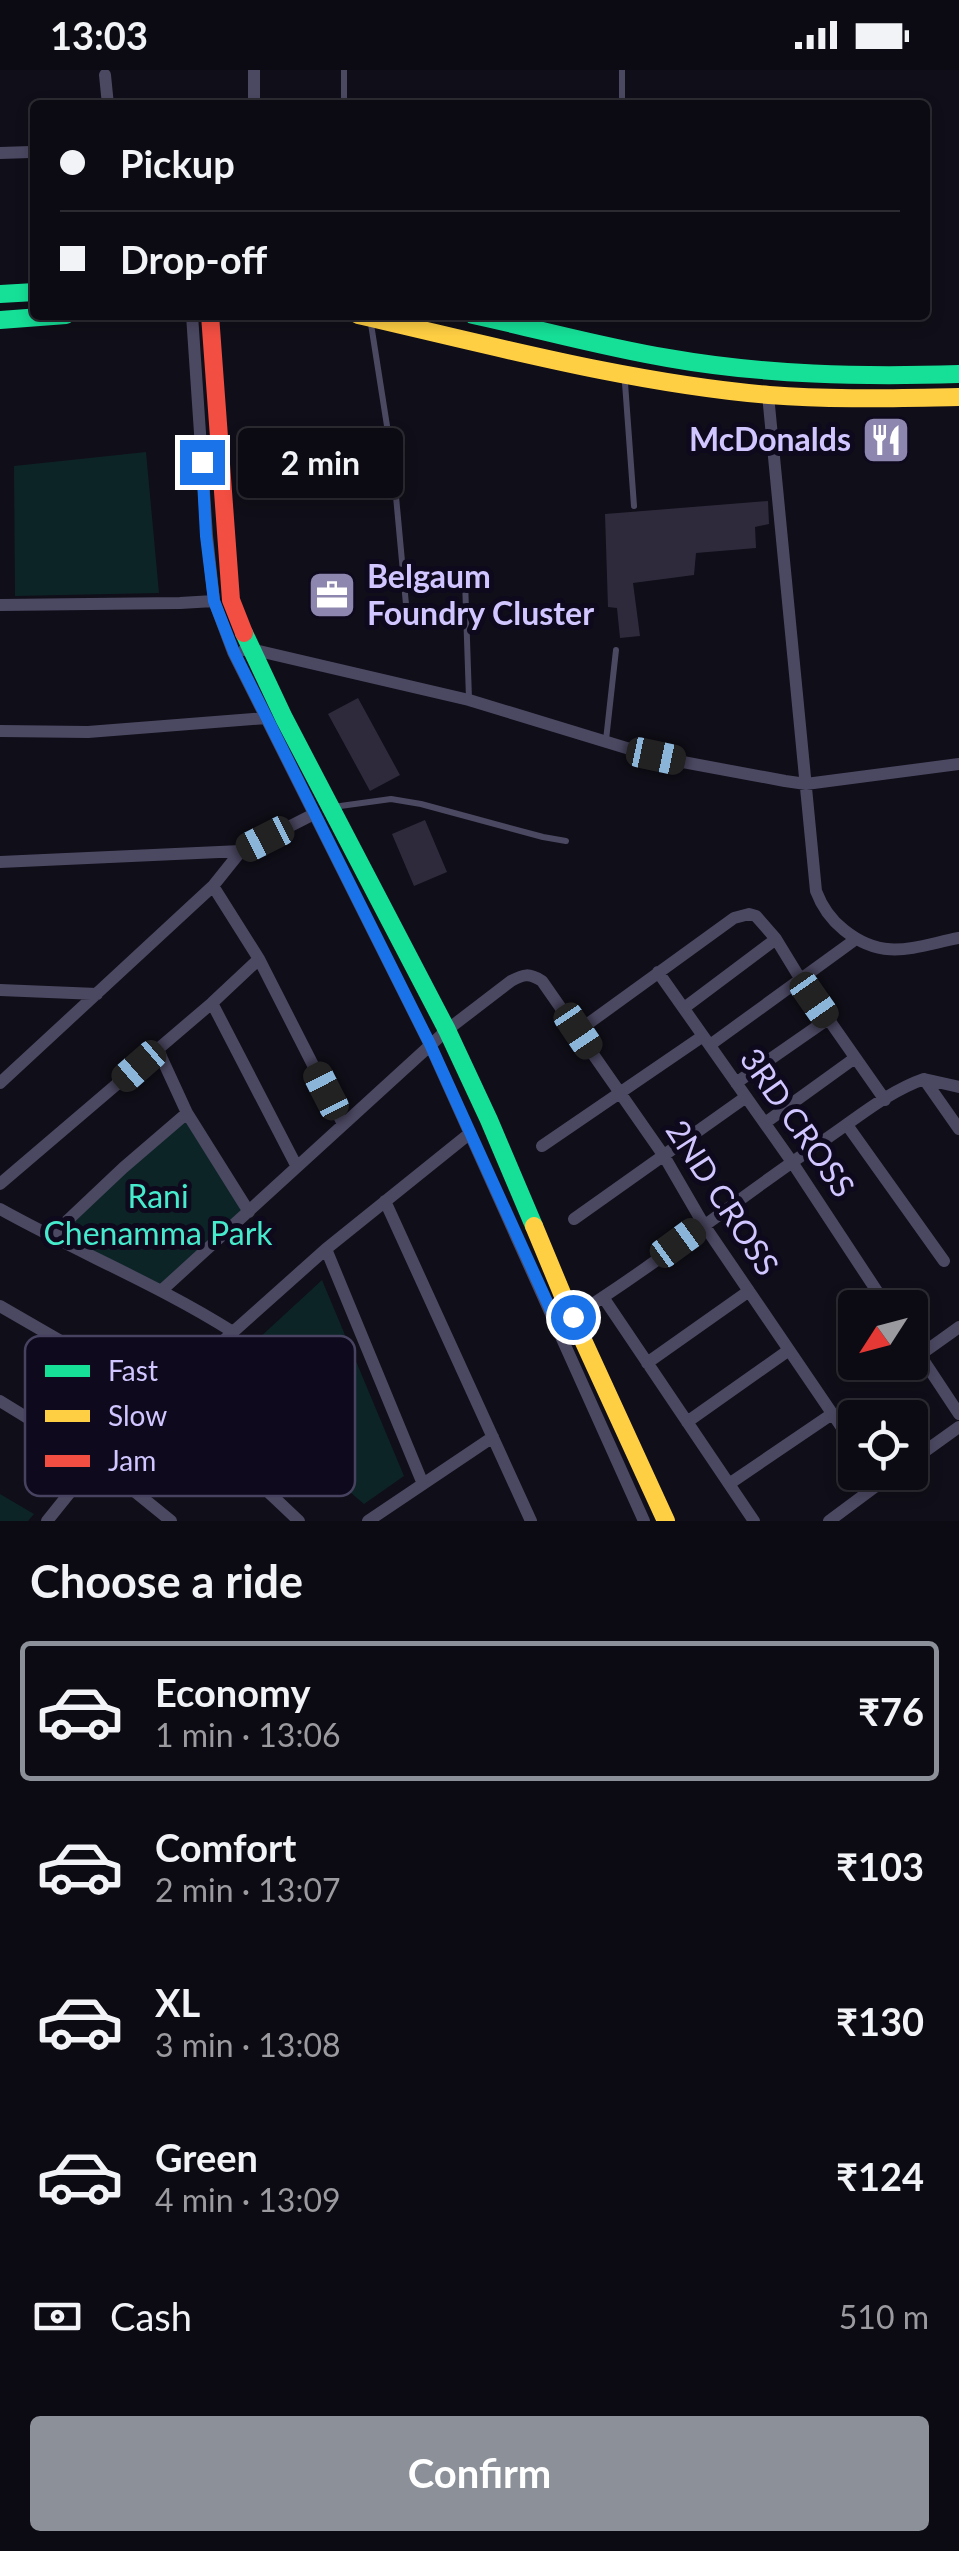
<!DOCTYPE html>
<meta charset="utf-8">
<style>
:root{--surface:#0c0a12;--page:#1a1820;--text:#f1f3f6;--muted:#9a9a9f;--line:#2c2b32;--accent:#8c9099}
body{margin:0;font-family:Lato,sans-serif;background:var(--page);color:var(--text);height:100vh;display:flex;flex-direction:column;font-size:38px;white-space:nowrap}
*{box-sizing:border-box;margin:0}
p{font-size:32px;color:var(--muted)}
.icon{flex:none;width:55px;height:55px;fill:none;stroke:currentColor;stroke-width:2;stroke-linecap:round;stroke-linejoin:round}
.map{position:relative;height:1451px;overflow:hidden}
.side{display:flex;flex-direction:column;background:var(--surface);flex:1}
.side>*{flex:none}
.guide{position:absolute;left:30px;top:30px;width:900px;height:220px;border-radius:10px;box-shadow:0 5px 15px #0003,0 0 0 2px var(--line);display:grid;align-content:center;height:220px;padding:0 30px;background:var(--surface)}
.needle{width:65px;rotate:234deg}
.fabs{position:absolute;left:838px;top:1220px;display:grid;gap:20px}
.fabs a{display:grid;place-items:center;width:90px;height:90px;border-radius:10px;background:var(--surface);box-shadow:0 5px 15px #0003,0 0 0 2px var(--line);font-size:50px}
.end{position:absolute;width:45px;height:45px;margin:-22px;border:12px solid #1a73e8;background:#fff;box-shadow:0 0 0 5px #fff}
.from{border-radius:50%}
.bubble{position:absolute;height:70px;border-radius:10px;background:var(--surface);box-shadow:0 5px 15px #0003,0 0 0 2px var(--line);font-size:32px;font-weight:700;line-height:70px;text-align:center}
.car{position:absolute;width:30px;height:60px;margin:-30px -15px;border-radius:12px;box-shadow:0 0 8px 2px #0007;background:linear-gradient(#222 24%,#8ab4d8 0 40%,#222 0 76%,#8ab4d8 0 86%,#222 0)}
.guide b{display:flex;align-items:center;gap:35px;height:95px;font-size:38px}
.guide b+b{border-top:2px solid var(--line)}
.guide i{width:25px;height:25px;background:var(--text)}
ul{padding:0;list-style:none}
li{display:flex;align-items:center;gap:30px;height:140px;margin:0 20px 15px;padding:0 10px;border:5px solid transparent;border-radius:10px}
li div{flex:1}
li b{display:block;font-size:38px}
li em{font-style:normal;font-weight:700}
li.on{border-color:var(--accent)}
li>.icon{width:90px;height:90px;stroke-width:1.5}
h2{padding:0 30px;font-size:45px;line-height:120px}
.pay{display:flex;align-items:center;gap:25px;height:110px;padding:0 30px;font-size:38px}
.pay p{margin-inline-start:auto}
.action{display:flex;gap:20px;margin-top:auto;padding:20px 30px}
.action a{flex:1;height:115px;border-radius:10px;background:var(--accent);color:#fff;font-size:40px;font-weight:700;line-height:115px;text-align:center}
.status{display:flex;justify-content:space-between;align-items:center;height:70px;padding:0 50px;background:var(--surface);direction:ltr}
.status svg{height:28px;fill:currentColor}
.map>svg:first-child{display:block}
.green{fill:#0d2426}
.building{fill:#2e2a3c}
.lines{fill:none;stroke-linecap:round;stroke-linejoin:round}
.lane{stroke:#4b4862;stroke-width:6}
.street{stroke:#4b4862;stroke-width:12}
.fast{stroke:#16e098;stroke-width:18}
.slow{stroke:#ffcf43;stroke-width:18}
.jam{stroke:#f24e42;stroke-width:18}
.route{stroke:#1a73e8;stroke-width:12}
.labels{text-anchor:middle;stroke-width:10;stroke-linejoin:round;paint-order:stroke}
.poi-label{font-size:32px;font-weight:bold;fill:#d1c6ff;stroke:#0e091d;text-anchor:end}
.street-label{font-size:32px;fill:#d1c6ff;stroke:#0e091d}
.park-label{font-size:32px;fill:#46ebce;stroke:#0e091d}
.key{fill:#0e091d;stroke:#484261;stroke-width:2.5}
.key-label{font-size:28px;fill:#d1c6ff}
</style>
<div class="status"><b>13:03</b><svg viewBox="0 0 49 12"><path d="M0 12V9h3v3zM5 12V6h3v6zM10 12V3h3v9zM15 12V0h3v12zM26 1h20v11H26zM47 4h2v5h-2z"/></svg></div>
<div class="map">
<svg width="959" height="1451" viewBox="0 0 959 1451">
<rect width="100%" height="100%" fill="#100e18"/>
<path class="green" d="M146 382 159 523 15 526 14 396Z
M186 1048 245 1141 161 1217 56 1165Z
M322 1210 404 1406 364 1434 216 1308Z
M0 1424 34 1444 28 1451H0Z"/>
<path class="building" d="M768 431 769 454 755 457 756 478 696 483 694 505 633 513 640 566 620 568 617 538 608 537 605 444Z
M358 628 400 705 370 721 328 644Z
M425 750 447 802 414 816 392 764Z"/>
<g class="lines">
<path class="lane" d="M344 0V35
M622 35V0
M371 254 393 394 408 556
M625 313 634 436
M465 510 469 629
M606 670 616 580
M333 737 391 729 421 734 543 767 566 771"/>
<path class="street" d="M254 0V35
M105 5 108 35
M0 83 31 82
M192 245 207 466 214 531 233 582 430 975 644 1451
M768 325 816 821C822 837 830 849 844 860 884 892 913 877 959 868
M0 535 180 533 214 531
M244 580 250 579 469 630 656 687 785 711 806 714 959 694
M0 661 88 662 266 648
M0 792 241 781
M213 816 259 889 343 1054
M658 902 792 1092 888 1238
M0 920 97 924
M212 933 297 1097
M684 938 776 869
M578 961 734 848 749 844 756 846 776 869 801 910 885 1030
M710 975 856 869
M158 980 187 1043 249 1142
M924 1009 959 1059
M0 1013 213 816 241 781 314 744
M736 1013 828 949
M765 1053 855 988
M847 1055 944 1191
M542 1076 703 966
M0 1114 212 933 259 889
M385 1131 531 1451
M0 1139C77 1182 159 1215 233 1262
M574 1149 746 1027
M50 1167 123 1098 187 1043
M326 1179 423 1414
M161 1221 447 960 511 911C524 904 529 903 542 911L664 1086 704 1155 855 1377
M603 1227 754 1451
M0 1236 161 1329 247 1402 299 1451
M569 1249C658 1194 739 1127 826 1069 857 1048 889 1021 924 1009L959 1017
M910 1270 959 1344
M920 1285 959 1257
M647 1293 749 1221
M0 1331 96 1390 171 1451
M687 1352 789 1280
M910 1392 959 1357
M729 1414 832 1344
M47 1451 96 1390 233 1262 326 1179 469 1064
M368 1451 493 1367
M829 1451 895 1402"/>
<path class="fast" d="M0 224 35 222
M473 245C538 259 602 277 668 288 764 305 862 307 959 304
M0 250 66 245
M244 563 284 648 447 960 489 1050 534 1156"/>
<path class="slow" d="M358 245C494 276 630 313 769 325 832 330 896 328 959 327
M534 1156 566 1233 666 1451"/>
<path class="jam" d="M210 245 231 530 244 563"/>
</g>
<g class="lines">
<path class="route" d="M202 392 206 466 214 531 234 582 430 974 558 1256 573 1247"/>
</g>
<defs>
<g id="restaurant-square" transform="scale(2.5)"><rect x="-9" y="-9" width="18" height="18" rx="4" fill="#8d86ae" stroke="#0e091d"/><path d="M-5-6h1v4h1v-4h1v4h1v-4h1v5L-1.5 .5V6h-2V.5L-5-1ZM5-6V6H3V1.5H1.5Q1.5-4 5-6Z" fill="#fff"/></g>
<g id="office-square" transform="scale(2.5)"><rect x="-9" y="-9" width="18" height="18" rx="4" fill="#8d86ae" stroke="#0e091d"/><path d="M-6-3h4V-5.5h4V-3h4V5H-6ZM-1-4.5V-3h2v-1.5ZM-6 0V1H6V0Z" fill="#fff"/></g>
</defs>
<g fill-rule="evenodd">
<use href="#restaurant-square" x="886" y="370"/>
<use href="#office-square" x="332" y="525"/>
</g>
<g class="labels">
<g class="poi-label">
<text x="851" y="381">McDonalds</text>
<text x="367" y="518" text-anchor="start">Belgaum<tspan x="367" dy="37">Foundry Cluster</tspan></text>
</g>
<g class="street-label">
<text transform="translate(797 1053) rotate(55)" y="11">3RD CROSS</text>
<text transform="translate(722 1128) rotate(57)" y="11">2ND CROSS</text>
</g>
<g class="park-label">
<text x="158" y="1138">Rani<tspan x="158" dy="37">Chenamma Park</tspan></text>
</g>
</g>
<rect x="25" y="1266" width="330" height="160" rx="15" class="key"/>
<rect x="45" y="1295" width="45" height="12" fill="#16e098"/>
<rect x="45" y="1340" width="45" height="12" fill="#ffcf43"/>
<rect x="45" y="1385" width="45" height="12" fill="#f24e42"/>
<g class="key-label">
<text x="108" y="1311">Fast</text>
<text x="108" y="1356">Slow</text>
<text x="108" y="1401">Jam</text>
</g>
</svg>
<div class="fabs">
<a><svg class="needle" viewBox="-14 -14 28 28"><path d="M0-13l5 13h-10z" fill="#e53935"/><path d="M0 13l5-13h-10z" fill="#9a9a9f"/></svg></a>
<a><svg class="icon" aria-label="locate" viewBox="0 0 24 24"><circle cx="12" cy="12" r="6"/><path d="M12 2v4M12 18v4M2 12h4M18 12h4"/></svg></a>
</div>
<i class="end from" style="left:573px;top:1247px"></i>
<i class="end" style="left:202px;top:392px"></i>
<div class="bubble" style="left:238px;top:358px;width:165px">2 min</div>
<i class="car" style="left:656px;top:686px;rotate:102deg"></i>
<i class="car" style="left:265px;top:769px;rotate:243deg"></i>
<i class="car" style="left:814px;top:930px;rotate:145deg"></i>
<i class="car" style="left:578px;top:961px;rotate:146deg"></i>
<i class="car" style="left:139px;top:996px;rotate:229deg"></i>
<i class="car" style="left:326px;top:1021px;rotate:333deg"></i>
<i class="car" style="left:678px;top:1173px;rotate:54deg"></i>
<div class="guide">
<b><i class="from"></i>Pickup</b>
<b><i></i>Drop-off</b>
</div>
</div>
<section class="side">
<h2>Choose a ride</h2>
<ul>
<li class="on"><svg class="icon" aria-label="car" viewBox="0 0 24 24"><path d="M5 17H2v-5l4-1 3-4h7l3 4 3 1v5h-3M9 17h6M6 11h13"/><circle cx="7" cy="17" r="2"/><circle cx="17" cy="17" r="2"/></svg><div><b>Economy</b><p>1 min · 13:06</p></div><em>₹76</em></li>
<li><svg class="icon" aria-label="car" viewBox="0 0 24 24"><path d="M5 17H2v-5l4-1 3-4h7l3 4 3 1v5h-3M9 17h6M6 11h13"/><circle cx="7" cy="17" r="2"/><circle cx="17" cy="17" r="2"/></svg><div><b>Comfort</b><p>2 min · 13:07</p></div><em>₹103</em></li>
<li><svg class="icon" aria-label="car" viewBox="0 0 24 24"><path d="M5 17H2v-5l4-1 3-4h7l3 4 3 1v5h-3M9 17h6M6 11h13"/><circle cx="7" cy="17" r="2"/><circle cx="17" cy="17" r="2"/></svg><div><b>XL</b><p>3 min · 13:08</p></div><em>₹130</em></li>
<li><svg class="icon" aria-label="car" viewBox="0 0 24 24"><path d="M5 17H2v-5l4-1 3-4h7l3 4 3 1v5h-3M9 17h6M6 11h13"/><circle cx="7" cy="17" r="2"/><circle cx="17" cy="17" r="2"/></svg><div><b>Green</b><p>4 min · 13:09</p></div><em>₹124</em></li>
</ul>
<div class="pay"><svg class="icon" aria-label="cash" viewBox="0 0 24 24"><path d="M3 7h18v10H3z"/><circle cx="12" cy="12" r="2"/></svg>Cash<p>510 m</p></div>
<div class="action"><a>Confirm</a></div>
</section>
